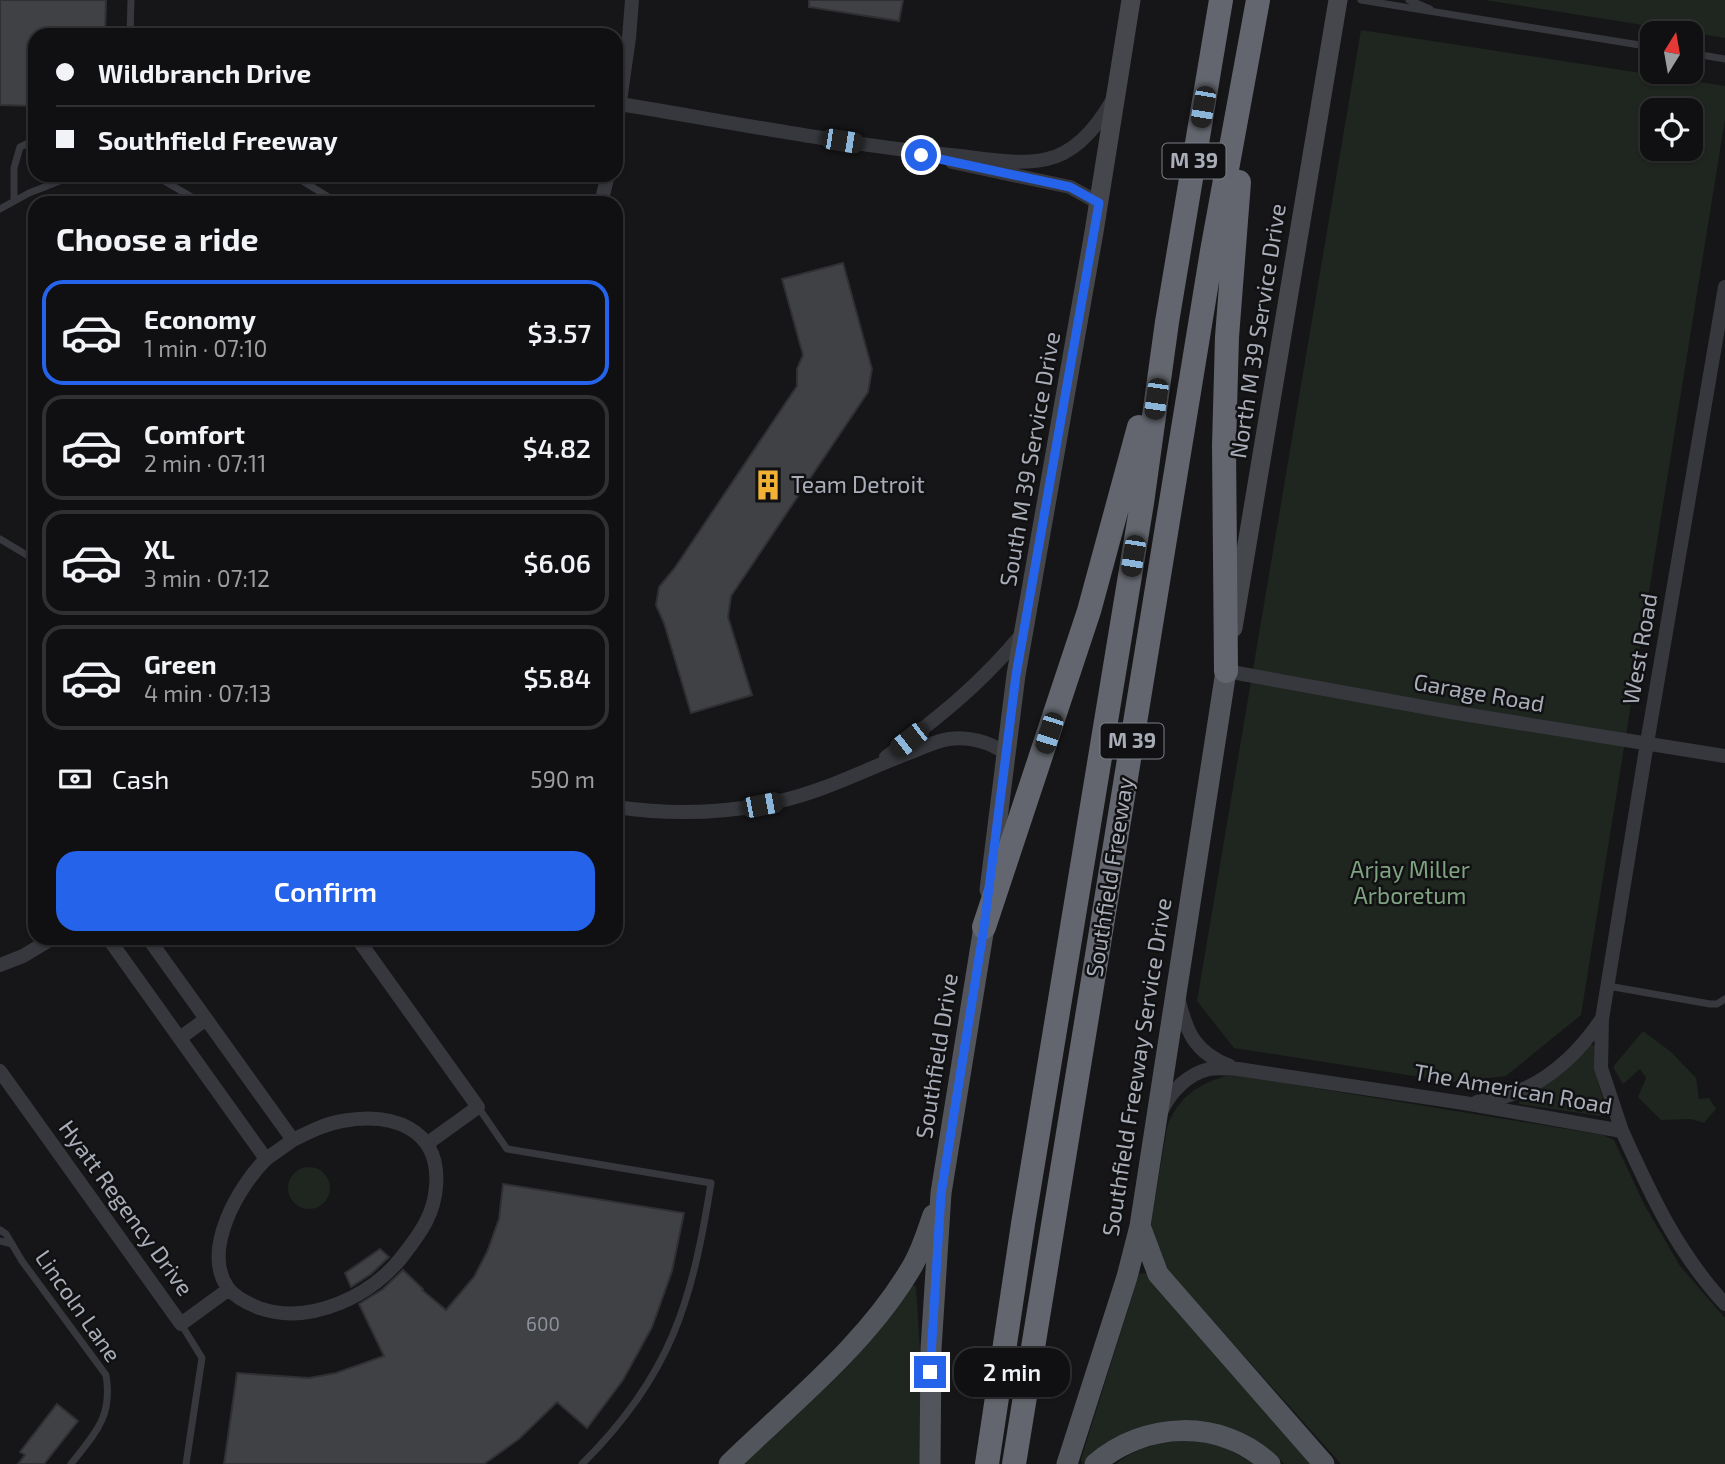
<!DOCTYPE html>
<meta charset="utf-8">
<style>
:root{--surface:#101012;--page:#19191b;--text:#f1f3f6;--muted:#9c9d9f;--line:#303032;--accent:#2563eb}
body{margin:0;font-family:"Exo 2",sans-serif;background:var(--page);color:var(--text);height:100vh;display:flex;flex-direction:column;font-size:26px;white-space:nowrap}
*{box-sizing:border-box;margin:0}
p{font-size:23px;color:var(--muted)}
.icon{flex:none;width:38px;height:38px;fill:none;stroke:currentColor;stroke-width:2;stroke-linecap:round;stroke-linejoin:round}
.map{position:relative;flex:1;overflow:hidden}
.side{position:absolute;left:28px;top:196px;width:595px;height:749px;display:flex;flex-direction:column;background:var(--surface);border-radius:21px;box-shadow:0 2px 5px #0004,0 0 0 2px var(--line)}
.side>*{flex:none}
.banner{position:absolute;left:28px;top:28px;width:595px;height:154px;border-radius:21px;box-shadow:0 2px 5px #0004,0 0 0 2px var(--line);display:grid;align-content:center;height:154px;padding:0 28px;background:var(--surface)}
.needle{width:46px;rotate:11deg}
.controls{position:absolute;left:1640px;top:21px;display:grid;gap:14px}
.controls a{display:grid;place-items:center;width:63px;height:63px;border-radius:14px;background:var(--surface);box-shadow:0 2px 5px #0004,0 0 0 2px var(--line);font-size:35px}
.end{position:absolute;width:32px;height:32px;margin:-16px;border:9px solid #2563eb;background:#fff;box-shadow:0 0 0 4px #fff}
.from{border-radius:50%}
.bubble{position:absolute;height:49px;border-radius:21px;background:var(--surface);box-shadow:0 2px 5px #0004,0 0 0 2px var(--line);font-size:23px;font-weight:600;line-height:49px;text-align:center}
.car{position:absolute;width:21px;height:42px;margin:-21px -10px;border-radius:9px;box-shadow:0 0 5px 2px #0007;background:linear-gradient(#222 24%,#8ab4d8 0 40%,#222 0 76%,#8ab4d8 0 86%,#222 0)}
.banner b{display:flex;align-items:center;gap:24px;height:66px;font-size:26px}
.banner b+b{border-top:2px solid var(--line)}
.banner i{width:18px;height:18px;background:var(--text)}
ul{padding:0;list-style:none}
li{display:flex;align-items:center;gap:21px;height:105px;margin:0 14px 10px;padding:0 14px;border:4px solid var(--line);border-radius:21px}
li div{flex:1}
li b{display:block;font-size:26px}
li em{font-style:normal;font-weight:600}
li.current{border-color:var(--accent)}
li>.icon{width:63px;height:63px;stroke-width:1.5}
h2{padding:0 28px;font-size:32px;line-height:84px}
.pay{display:flex;align-items:center;gap:18px;height:77px;padding:0 28px;font-size:26px}
.pay p{margin-inline-start:auto}
.primary-button{display:flex;gap:14px;margin-top:auto;padding:14px 28px}
.primary-button a{flex:1;height:80px;border-radius:21px;background:var(--accent);color:#fff;font-size:28px;font-weight:600;line-height:80px;text-align:center}
.map>svg:first-child{display:block}
.green{fill:#1e261f;fill-rule:evenodd}
.building{fill:#404145;stroke:#303034;stroke-width:2}
.lines{fill:none;stroke-linecap:round;stroke-linejoin:round}
.service{stroke:#37383d;stroke-width:7}
.minor{stroke:#37383d;stroke-width:14}
.secondary{stroke:#45474d;stroke-width:19}
.primary{stroke:#53555c;stroke-width:21}
.motorway{stroke:#63666e;stroke-width:24}
.route{stroke:#2563eb;stroke-width:9}
.labels{text-anchor:middle;stroke-width:5;stroke-linejoin:round;paint-order:stroke}
.number-label{font-size:19px;fill:#8e929b}
.shield{fill:#111113;stroke:#7b7e86;stroke-width:2}
.shield-label{font-size:21px;font-weight:bold;fill:#a8adb8}
.street-label{font-size:23px;fill:#a8adb8;stroke:#111113}
.poi-label{font-size:23px;fill:#a8adb8;stroke:#111113;text-anchor:start}
.park-label{font-size:23px;fill:#7fa381;stroke:#111113}
</style>
<div class="map">
<svg width="1725" height="1464" viewBox="0 0 1725 1464">
<rect width="100%" height="100%" fill="#161618"/>
<path class="green" d="M1485 0H1725V38Z
M1361 30 1725 86V119L1581 1015 1506 1076 1452 1082 1234 1048 1197 1001ZM1652 110H1690V149H1652Z
M1643 1031 1671 1052 1696 1078 1699 1099 1709 1098 1716 1109 1704 1123 1691 1119 1661 1120 1638 1097 1646 1078 1640 1069 1623 1084 1613 1067Z
M1589 1044 1595 1046C1593 1069 1599 1088 1607 1109L1600 1116 1519 1104 1520 1096C1555 1081 1563 1072 1589 1044Z
M1226 1076H1241L1603 1135 1614 1140 1644 1204 1680 1266 1725 1318V1464H1341L1167 1270 1150 1229 1167 1127C1178 1098 1196 1085 1226 1076Z
M288 1188a21 21 0 1 1 42 0a21 21 0 1 1-42 0Z
M1144 1273 1148 1274 1319 1464H1284L1276 1455 1239 1432 1204 1423 1082 1464 1081 1459 1139 1274Z
M911 1285 916 1286 922 1383V1464H737Z
M1196 1440 1220 1445 1255 1464H1116C1139 1445 1167 1441 1196 1440Z"/>
<path class="building" d="M0 0H106L105 35H35V106L0 105Z
M809 0H903L899 21 809 7Z
M843 263 872 369 868 392 731 596 728 617 752 695 691 713 664 623 656 605 659 587 674 569 797 386V369L803 355 782 279Z
M503 1184 684 1213 672 1271 652 1327 623 1380 587 1428 557 1402 519 1439 484 1464H224L237 1373 309 1378 336 1373 384 1356 359 1304 383 1289 403 1270 423 1289 422 1290 446 1310 474 1277 487 1252 499 1219Z
M380 1249 389 1257 371 1274 351 1287 345 1273Z
M57 1404 78 1421 44 1464H18L25 1455 20 1452Z"/>
<g class="lines">
<path class="service" d="M1361 0 1652 47
M1409 0 1430 9
M130 35 131 0
M1690 53 1725 59
M154 175 202 203
M293 175 338 203
M14 201V168L20 147 35 140
M0 209 29 193 75 175
M0 539 35 560
M1608 986 1710 1004H1717L1725 999
M478 1107 507 1149 711 1183C692 1302 671 1376 582 1464
M0 1230 6 1234 22 1261 106 1375C113 1417 95 1433 71 1464
M0 1241 12 1244
M181 1324 202 1358 186 1464"/>
<path class="minor" d="M620 104C730 122 840 144 951 155 982 158 1017 166 1047 159 1076 153 1098 125 1112 101
M616 129 629 38 632 0
M952 162 1070 187 1099 203
M601 203 608 175
M1226 671 1451 712 1725 756
M886 757C939 717 980 685 1023 633
M616 807C671 815 726 814 780 801 825 791 866 769 909 753 922 748 935 741 949 739 968 736 990 742 1005 753
M108 938 266 1159C239 1186 201 1250 228 1288 235 1297 249 1304 259 1308 311 1326 374 1295 405 1253 421 1232 434 1214 436 1187 441 1128 392 1112 342 1121 324 1124 309 1132 293 1140L148 938
M357 938 478 1107 428 1143
M0 965 23 956 53 938
M1178 997C1186 1032 1195 1053 1230 1066
M180 1038 206 1019
M0 1071 181 1324 229 1289
M1477 1102C1532 1096 1571 1064 1601 1020
M1162 1110C1171 1091 1188 1074 1209 1069 1218 1067 1229 1069 1238 1069L1464 1103 1622 1131C1651 1195 1677 1252 1725 1304
M1622 1131 1601 1068 1602 1019 1647 743 1725 287
M266 1159 293 1140"/>
<path class="secondary" d="M1233 628 1338 0
M989 890 1016 675 1094 232 1131 0"/>
<path class="primary" d="M1140 1226 1158 1274 1324 1464
M729 1464C793 1402 868 1343 913 1265 922 1249 927 1232 933 1215
M930 1464 931 1349 941 1193 984 927
M1067 1464 1127 1277 1140 1226 1226 671
M1095 1464C1145 1421 1221 1418 1270 1464"/>
<path class="motorway" d="M1226 671 1224 445 1227 337 1239 182
M984 927 1089 611 1139 427
M987 1464 1023 1224 1142 503 1167 322 1221 0
M1014 1464 1212 251 1258 0"/>
</g>
<g class="lines">
<path class="route" d="M921 155 1070 187 1099 203 1016 675 984 927 941 1194 930 1372"/>
</g>
<defs>
<g id="building-bare" transform="scale(2.415)"><path d="M-4-6H4V6H1V3H-1V6H-4ZM-2.5-4.3h1.7v1.8h-1.7ZM.8-4.3h1.7v1.8H.8ZM-2.5-1h1.7V.8h-1.7ZM.8-1h1.7V.8H.8Z" fill="#f2b134" stroke="#111113" stroke-width="2.5" paint-order="stroke"/></g>
</defs>
<g fill-rule="evenodd">
<use href="#building-bare" x="768" y="485"/>
</g>
<g class="labels">
<g class="number-label">
<text x="543" y="1331">600</text>
</g>
<g class="shield">
<rect x="1162.5" y="143.5" width="63" height="35" rx="5"/>
<rect x="1100.5" y="723.5" width="63" height="35" rx="5"/>
</g>
<g class="shield-label">
<text x="1194" y="168">M 39</text>
<text x="1132" y="748">M 39</text>
</g>
<g class="street-label">
<text transform="translate(1258 331) rotate(-81)" y="8">North M 39 Service Drive</text>
<text transform="translate(1030 459) rotate(-80)" y="8">South M 39 Service Drive</text>
<text transform="translate(1640 649) rotate(-80)" y="8">West Road</text>
<text transform="translate(1479 693) rotate(10)" y="8">Garage Road</text>
<text transform="translate(1110 877) rotate(-81)" y="8">Southfield Freeway</text>
<text transform="translate(937 1056) rotate(-81)" y="8">Southfield Drive</text>
<text transform="translate(1137 1067) rotate(-81)" y="8">Southfield Freeway Service Drive</text>
<text transform="translate(1513 1089) rotate(10)" y="8">The American Road</text>
<text transform="translate(126 1208) rotate(54)" y="8">Hyatt Regency Drive</text>
<text transform="translate(78 1306) rotate(55)" y="8">Lincoln Lane</text>
</g>
<g class="poi-label">
<text x="791" y="493">Team Detroit</text>
</g>
<g class="park-label">
<text x="1410" y="878">Arjay Miller<tspan x="1410" dy="26">Arboretum</tspan></text>
</g>
</g>
</svg>
<div class="controls">
<a><svg class="needle" viewBox="-14 -14 28 28"><path d="M0-13l5 13h-10z" fill="#e53935"/><path d="M0 13l5-13h-10z" fill="#9c9d9f"/></svg></a>
<a><svg class="icon" aria-label="locate" viewBox="0 0 24 24"><circle cx="12" cy="12" r="6"/><path d="M12 2v4M12 18v4M2 12h4M18 12h4"/></svg></a>
</div>
<i class="end from" style="left:921px;top:155px"></i>
<i class="end" style="left:930px;top:1372px"></i>
<div class="bubble" style="left:954px;top:1348px;width:116px">2 min</div>
<i class="car" style="left:1203px;top:107px;rotate:190deg"></i>
<i class="car" style="left:842px;top:141px;rotate:99deg"></i>
<i class="car" style="left:1156px;top:399px;rotate:188deg"></i>
<i class="car" style="left:1133px;top:556px;rotate:189deg"></i>
<i class="car" style="left:1049px;top:733px;rotate:198deg"></i>
<i class="car" style="left:909px;top:740px;rotate:232deg"></i>
<i class="car" style="left:762px;top:805px;rotate:79deg"></i>
<div class="banner">
<b><i class="from"></i>Wildbranch Drive</b>
<b><i></i>Southfield Freeway</b>
</div>
<section class="side">
<h2>Choose a ride</h2>
<ul>
<li class="current"><svg class="icon" aria-label="car" viewBox="0 0 24 24"><path d="M5 17H2v-5l4-1 3-4h7l3 4 3 1v5h-3M9 17h6M6 11h13"/><circle cx="7" cy="17" r="2"/><circle cx="17" cy="17" r="2"/></svg><div><b>Economy</b><p>1 min · 07:10</p></div><em>$3.57</em></li>
<li><svg class="icon" aria-label="car" viewBox="0 0 24 24"><path d="M5 17H2v-5l4-1 3-4h7l3 4 3 1v5h-3M9 17h6M6 11h13"/><circle cx="7" cy="17" r="2"/><circle cx="17" cy="17" r="2"/></svg><div><b>Comfort</b><p>2 min · 07:11</p></div><em>$4.82</em></li>
<li><svg class="icon" aria-label="car" viewBox="0 0 24 24"><path d="M5 17H2v-5l4-1 3-4h7l3 4 3 1v5h-3M9 17h6M6 11h13"/><circle cx="7" cy="17" r="2"/><circle cx="17" cy="17" r="2"/></svg><div><b>XL</b><p>3 min · 07:12</p></div><em>$6.06</em></li>
<li><svg class="icon" aria-label="car" viewBox="0 0 24 24"><path d="M5 17H2v-5l4-1 3-4h7l3 4 3 1v5h-3M9 17h6M6 11h13"/><circle cx="7" cy="17" r="2"/><circle cx="17" cy="17" r="2"/></svg><div><b>Green</b><p>4 min · 07:13</p></div><em>$5.84</em></li>
</ul>
<div class="pay"><svg class="icon" aria-label="cash" viewBox="0 0 24 24"><path d="M3 7h18v10H3z"/><circle cx="12" cy="12" r="2"/></svg>Cash<p>590 m</p></div>
<div class="primary-button"><a>Confirm</a></div>
</section>
</div>
